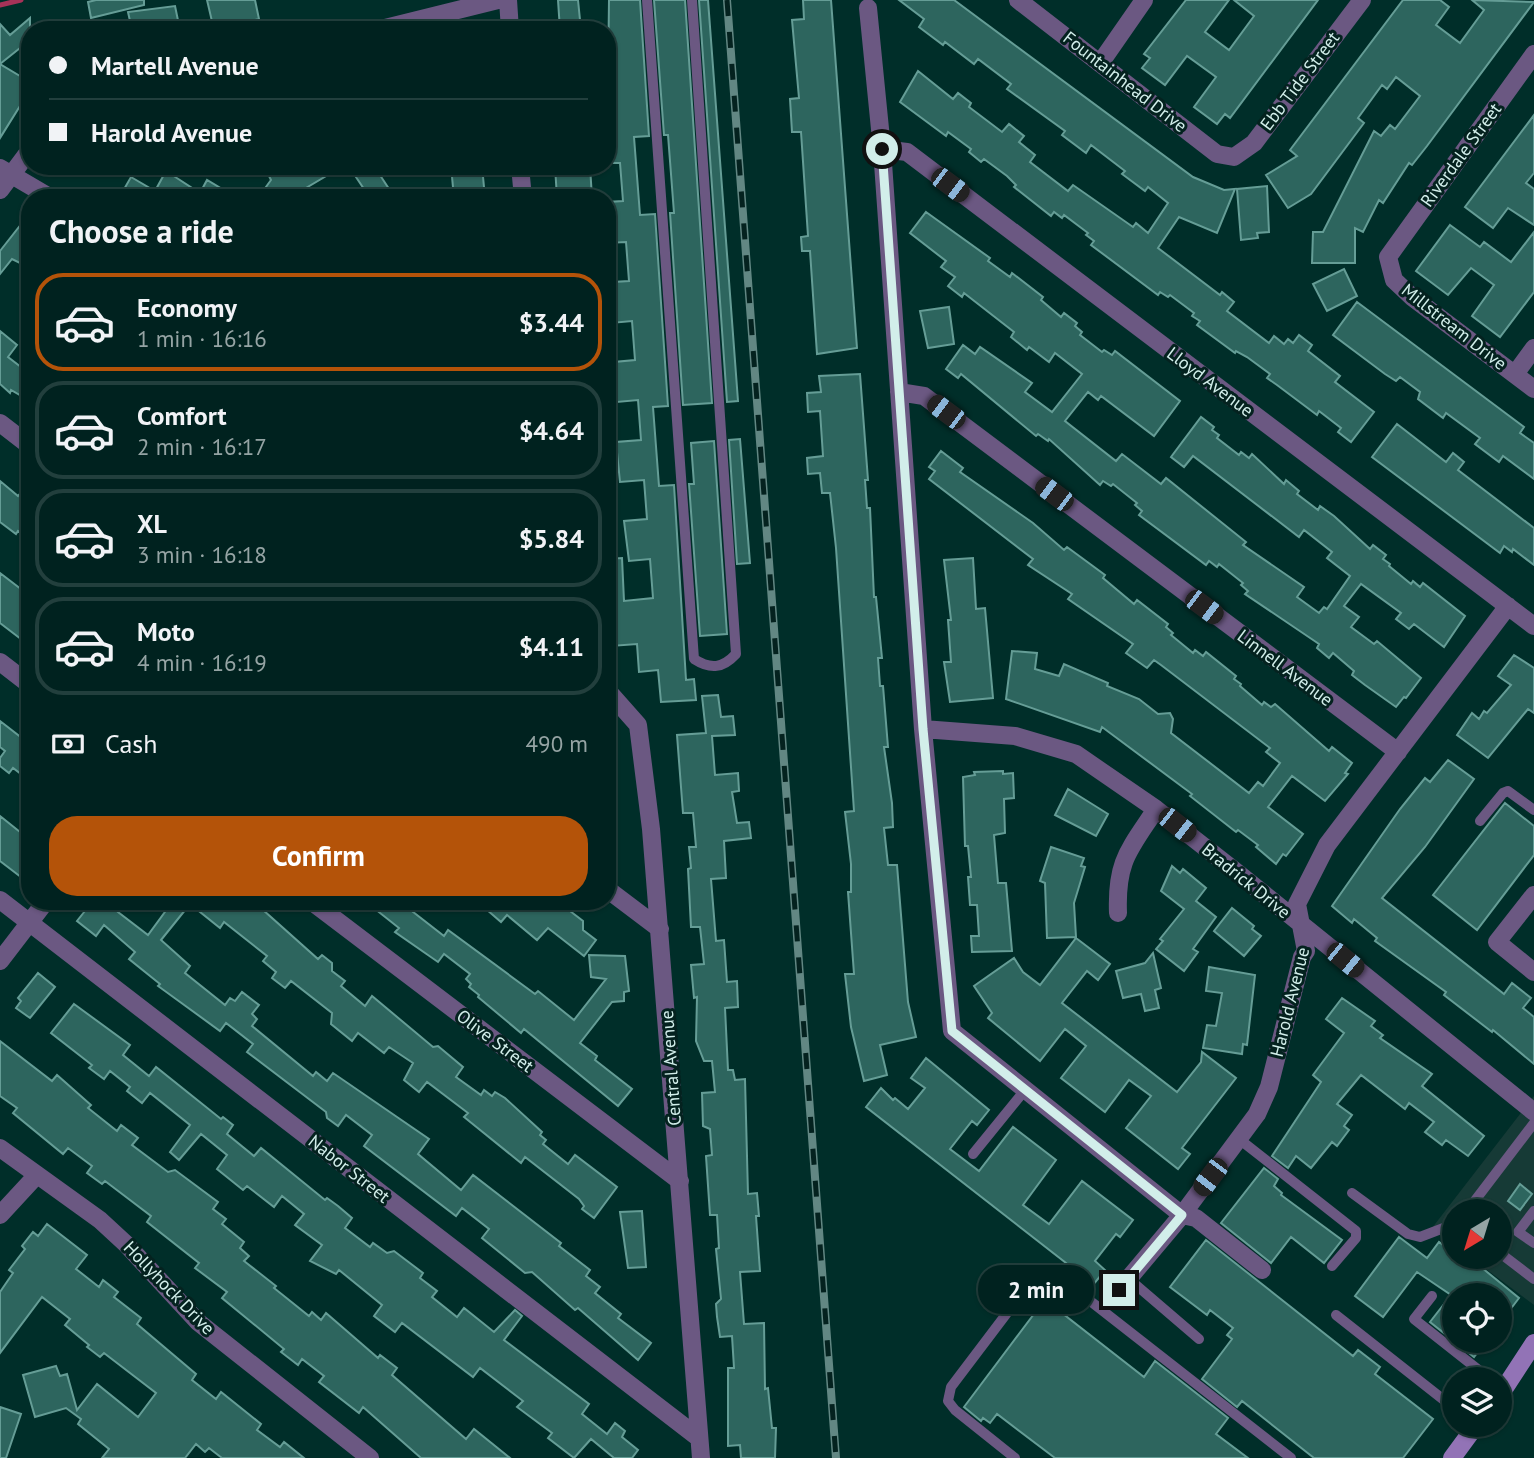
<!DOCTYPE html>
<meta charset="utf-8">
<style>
:root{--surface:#00221f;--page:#0e2f2c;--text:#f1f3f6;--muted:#95a4a4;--line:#223f3d;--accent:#b45309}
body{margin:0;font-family:"PT Sans",sans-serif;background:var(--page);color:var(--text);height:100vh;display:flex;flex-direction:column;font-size:26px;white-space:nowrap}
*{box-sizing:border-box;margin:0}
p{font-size:23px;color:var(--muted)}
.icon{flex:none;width:38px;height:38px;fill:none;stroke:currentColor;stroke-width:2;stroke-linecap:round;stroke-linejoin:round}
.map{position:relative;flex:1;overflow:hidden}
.side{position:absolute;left:21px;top:189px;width:595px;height:721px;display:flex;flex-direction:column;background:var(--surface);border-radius:28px;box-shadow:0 2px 5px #0004,0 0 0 2px var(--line)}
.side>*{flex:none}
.guide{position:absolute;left:21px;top:21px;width:595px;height:154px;border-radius:28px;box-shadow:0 2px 5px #0004,0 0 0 2px var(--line);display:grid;align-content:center;height:154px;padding:0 28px;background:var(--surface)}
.needle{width:46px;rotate:218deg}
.fabs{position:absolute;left:1442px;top:1199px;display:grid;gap:14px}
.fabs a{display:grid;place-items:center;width:70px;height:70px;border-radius:50%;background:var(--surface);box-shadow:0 2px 5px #0004,0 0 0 2px var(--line);font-size:35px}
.end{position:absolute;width:32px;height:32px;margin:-16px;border:9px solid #d2eeea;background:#111;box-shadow:0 0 0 4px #111}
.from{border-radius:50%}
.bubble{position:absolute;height:49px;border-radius:24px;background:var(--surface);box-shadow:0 2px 5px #0004,0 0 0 2px var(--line);font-size:23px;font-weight:700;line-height:49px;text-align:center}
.car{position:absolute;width:21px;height:42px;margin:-21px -10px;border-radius:9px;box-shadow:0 0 5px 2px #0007;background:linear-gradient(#222 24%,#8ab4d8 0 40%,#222 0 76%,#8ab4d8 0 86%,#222 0)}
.guide b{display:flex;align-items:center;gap:24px;height:66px;font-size:26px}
.guide b+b{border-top:2px solid var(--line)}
.guide i{width:18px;height:18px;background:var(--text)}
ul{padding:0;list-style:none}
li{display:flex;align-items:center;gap:21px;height:98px;margin:0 14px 10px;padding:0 14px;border:4px solid var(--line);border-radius:28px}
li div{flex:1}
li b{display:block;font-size:26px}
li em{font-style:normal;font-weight:700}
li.active{border-color:var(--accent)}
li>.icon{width:63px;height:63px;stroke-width:1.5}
h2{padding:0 28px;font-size:32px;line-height:84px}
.pay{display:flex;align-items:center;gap:18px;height:77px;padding:0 28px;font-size:26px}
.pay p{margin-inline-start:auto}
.action{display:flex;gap:14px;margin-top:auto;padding:14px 28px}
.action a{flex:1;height:80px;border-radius:28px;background:var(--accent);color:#fff;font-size:28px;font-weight:700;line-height:80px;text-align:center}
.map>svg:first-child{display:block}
.built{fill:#163a36}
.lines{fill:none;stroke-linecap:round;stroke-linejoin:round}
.stream{stroke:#a73258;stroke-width:5}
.building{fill:#2d655e;stroke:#659d96;stroke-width:2}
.service{stroke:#6b5882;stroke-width:10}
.minor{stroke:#6b5882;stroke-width:18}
.secondary{stroke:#9273b6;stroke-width:18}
.rail-casing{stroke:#628783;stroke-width:8}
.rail{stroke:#04221f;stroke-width:5;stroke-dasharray:16;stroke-linecap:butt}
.route{stroke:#d2eeea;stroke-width:9}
.labels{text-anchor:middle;stroke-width:6;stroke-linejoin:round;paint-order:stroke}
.street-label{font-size:18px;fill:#d2eeea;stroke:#04221f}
</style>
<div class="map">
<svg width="1534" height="1458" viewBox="0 0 1534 1458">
<rect width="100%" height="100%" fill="#002e29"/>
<path class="built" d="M1534 1096V1305L1470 1257 1500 1256V1211H1454V1244L1432 1228Z"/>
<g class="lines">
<path class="stream" d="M0 5 21 0"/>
</g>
<path class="building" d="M96 0H144V5L91 18 88 2Z
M207 0H255L259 19 233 25V28L214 30Z
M558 0H578L581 30H560Z
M609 0H640L649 136 634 137 640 215 655 214 668 406 653 407 659 486 674 485 686 680 694 679 696 700 661 702 658 670 639 672 637 644 611 646 607 559 622 558 624 601 653 598 650 559 629 561 624 521 647 519 644 480 620 482 616 442 641 440 638 400 617 402 614 362 635 360 632 321 611 323 608 286H613V282L629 281 626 242 607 243V202L623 201 620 163H607Z
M654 0H685L712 403 683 405 670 213H674L668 135H664Z
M699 0H708L738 401 727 402Z
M803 0H831L857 348 817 354 810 251H802L801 237 808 236 801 132H792L790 99 799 98 792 20 804 19Z
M899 0H954L1193 177 1224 190 1235 189 1217 233 1179 217 1158 248 1220 295 1222 292 1234 302 1227 311 1269 343 1274 336 1284 344 1288 339 1293 343 1299 335 1312 345 1308 351 1340 376 1335 382 1374 412 1351 442 1338 432 1341 428 1319 411 1317 415 1277 385 1267 378 1270 374 1247 357 1236 351 1235 353 1197 325 1200 321 1192 316 1194 313 1170 295 1168 297 1160 292 1158 295 1091 245 1094 241 1086 235 1088 233 1064 215 1062 218 1054 212 1051 216 1014 187 1016 185 1007 176 984 159 981 162 969 152 971 149 948 132 946 136 900 102 918 71 953 99 958 93 971 103 969 107 1002 132 1009 124 1024 136 1019 142 1035 155 1030 162 1068 191 1073 185 1133 227 1136 223 1148 233 1168 203 1148 187 1145 191 1122 174 1125 171 1091 145 1086 153 1062 135 1065 131 1007 89 1011 84 978 59 974 64 945 42 943 45 919 27 924 19Z
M1186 0H1229L1205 32 1229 50 1254 16 1234 0H1318L1230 118 1225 114 1217 124 1194 107 1216 77 1187 56 1165 85 1142 68 1150 58 1144 54Z
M1403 0H1440L1449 7 1436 25 1460 43 1484 10 1472 0 1534 2 1427 146 1412 165 1409 163 1383 203 1379 200 1363 232 1355 228V263H1312L1313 232H1323L1374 131 1381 136 1390 125 1395 129 1420 96 1396 77 1387 89 1382 85 1358 118 1364 123 1311 194 1288 208 1266 175 1297 156 1290 150Z
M175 6 180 30H132L128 12Z
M30 18V40L0 64 30 82V90L0 138V24L10 35Z
M1534 115V173L1526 183 1534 189V225L1508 208 1493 228 1465 207Z
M264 166H284L289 174 302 166H343L289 198H258L271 180Z
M374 166 395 198H370L356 177Z
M451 166H482L485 198H454Z
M555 166H590L592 198H557Z
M166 171 200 193 207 180 237 198H119L131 177 155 191Z
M1267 186 1269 232 1257 233 1258 238 1241 240 1237 189Z
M926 212 990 258 988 261 1010 277 1012 273 1043 297 1041 300 1061 317 1064 313 1077 323 1075 326 1082 332 1080 335 1102 352 1104 350 1112 355 1115 351 1180 401 1154 436 1101 396 1098 400 1088 392 1065 421 1116 461 1122 454 1161 484 1166 478 1246 542 1243 545 1304 587 1297 597 1319 613 1324 607 1327 609 1350 576 1327 558 1332 552 1304 530 1299 537 1193 456 1184 467 1171 457 1201 417 1214 427 1212 430 1219 435 1217 438 1239 455 1241 452 1249 458 1252 454 1284 484 1286 480 1299 491 1297 494 1318 510 1320 506 1334 516 1370 549 1373 545 1386 555 1383 559 1390 564 1389 566 1411 584 1413 581 1420 587 1423 583 1465 616 1444 647 1414 624 1409 629 1396 619 1401 613 1361 584 1344 606 1359 617 1351 627 1374 644 1377 641 1421 678 1406 698 1404 697 1396 707 1365 685 1352 675 1354 671 1333 653 1329 658 1317 648 1319 644 1245 594 1248 591 1241 585 1243 583 1219 564 1217 567 1209 561 1206 565 1139 515 1142 511 1135 505 1137 503 1113 484 1111 486 1103 481 1100 485 1049 439 1048 441 1038 434 1036 436 961 374 958 378 946 369 963 345 975 354 980 347 1032 383 1025 392 1052 412 1082 374 1055 353 1049 362 1029 347 1027 350 1011 337 1014 332 964 293 962 297 948 286 955 277 941 267 946 261 910 233Z
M30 213V268L12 259 0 274V251Z
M1450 225 1480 247 1484 242 1511 262 1534 232V292L1500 337 1472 316 1494 285 1471 268 1448 295 1416 271Z
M1344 269 1357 296 1327 311 1313 284Z
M1357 302 1524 427 1520 433 1534 443V479L1503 456 1499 462 1475 444 1480 438 1446 413 1443 418 1418 399 1420 392 1400 377 1396 381 1385 374 1333 335Z
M949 307 954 344 928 348 920 311Z
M0 331 17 345 8 357 30 374V401L11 390 10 393 0 384Z
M860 374 868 480H865L867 508H870L874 597H876L882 658H878L880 686H883L888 747H884L892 803 893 827 884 828 888 865H897L908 1002 916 1037 880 1045 887 1075 864 1081 851 1027 845 974H854L848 892H851V864L845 812 854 811 836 548 830 493H822L820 473 808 474 807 458 823 456 820 411 808 412 807 393 821 392 819 376Z
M1397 424 1446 462 1453 453 1464 462 1458 470 1534 528V565L1513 549 1512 552 1504 546 1500 553 1372 457Z
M740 439 750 563 737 564 729 440Z
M714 441 727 634 700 636 689 484H694L691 443Z
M941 451 963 468 960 472 1033 523 1064 550 1067 547 1105 575 1103 578 1134 604 1137 600 1168 624 1166 627 1173 633 1171 635 1193 653 1195 650 1203 656 1206 652 1236 676 1234 679 1241 684 1240 686 1262 705 1264 702 1271 707 1275 704 1329 751 1332 747 1352 763 1345 773 1348 774 1325 801 1292 776 1268 807 1303 834 1286 856 1283 854 1276 864 1256 847 1258 845 1238 830 1236 832 1190 796 1192 794 1102 727 1100 732 1006 699 1012 651 1037 653 1035 669 1059 676 1064 664 1108 683 1107 686 1139 699 1158 714 1170 713 1173 719 1171 733 1249 793 1258 782 1263 786 1280 763 1266 752 1270 748 1161 665 1154 660 1147 668 1126 653 1133 644 1068 599 1072 594 1028 565 1033 559 929 479 935 471 929 467Z
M0 481 18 496 30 481V524L22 534 18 531 16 534 0 522Z
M973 558 976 609 985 608 993 698 950 702 944 662H951L948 620H951L944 560Z
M0 573 30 596V646L0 623Z
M1514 655 1534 668V713L1528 709 1488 758 1457 735 1472 713 1479 719 1484 711 1487 713 1511 685 1498 676Z
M718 695 721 717 733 716 735 735 712 736 715 775 738 773 739 791 732 792 737 823 749 822 751 838 724 841 726 878 711 879 716 941 724 940 727 982 737 981 738 1007 725 1008 728 1070H733L735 1080 745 1079 748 1194 757 1193 759 1216H756L760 1271 740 1272 744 1324 764 1323 765 1389 768 1388 772 1428H776L775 1458H741L740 1445 728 1446V1368H734L732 1336 720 1337 717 1317 716 1304 721 1299 716 1249 719 1248 717 1215H710L706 1156 712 1155 710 1129 703 1126 702 1093 715 1092 712 1061H704L696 1041 697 997 694 998 691 965 704 964 700 927H691L688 869 691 868 689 847H696L693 813H683L677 735 706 733 702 696Z
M0 721 22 738 30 728V781L13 768 9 773 0 766V758L5 751 0 747Z
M1448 760 1474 779 1425 847 1382 898 1504 994 1512 983 1531 998 1523 1008 1534 1017V1064L1493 1030 1492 1032 1444 995 1446 992 1375 941 1377 938 1354 919 1352 923 1332 906 1400 809 1425 778 1430 782Z
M1003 771V774L1013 773 1014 798 1004 799 1005 833 994 835 998 883H1006L1012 951 972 952 971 936H979L977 905H970L968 877H971L968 846H965L963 777 975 775 974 772Z
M1068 789 1108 814 1096 836 1055 815Z
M1505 803 1534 826V855L1477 930 1433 895Z
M0 816 30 840V884L0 861Z
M1051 847 1084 858 1081 866 1085 867 1074 903 1076 937 1047 938 1045 883 1040 881Z
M1172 866 1180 873 1183 869 1206 888 1196 901 1216 917 1193 949 1198 952 1184 971 1156 949 1163 941 1160 939 1184 909 1161 891Z
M93 901H126L118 912 148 935 173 901H253L318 959 322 955 332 963V971L345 981 341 986 365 1006 372 996 433 1047 438 1046 463 1067 456 1077 481 1095 484 1090 492 1096 495 1092 505 1098 542 1132 540 1135 546 1140 543 1144 568 1164 575 1155 617 1187 594 1218 582 1209 584 1206 579 1199 525 1157 521 1163 464 1117 468 1113 427 1082 419 1092 404 1080 413 1063 389 1047 384 1053 358 1033 352 1041 331 1024 332 1013 291 981 285 988 272 978 276 972 263 961 267 956 224 922 220 928 190 904 161 940 190 966 185 973 225 1005 230 998 235 1001 242 992 259 1005 252 1014 257 1019 252 1026 313 1076 316 1072 327 1081 333 1073 429 1139 418 1154 461 1190 473 1175 561 1243 559 1246 590 1270 586 1276 600 1287 595 1293 621 1314 618 1318 651 1343 638 1360 578 1308 575 1310 532 1272 525 1273 482 1238 489 1229 462 1208 456 1216 364 1146 372 1135 346 1115 338 1126 327 1118 326 1112 247 1052 253 1044 226 1023 220 1031 158 986 160 984 129 959 135 952 104 925 96 936 77 921Z
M365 901H399L444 936 448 930 535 994 538 991 574 1020 606 979 591 977 589 955 625 956 629 991 624 992V1001L612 1002 580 1043 597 1056 595 1060 632 1089 618 1106 524 1029 521 1033 478 997 479 995 469 987 471 984 466 979 470 974 444 954 438 962 395 932 399 928Z
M490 901H557L583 921V930L596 940 584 956 548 928 537 940 507 915 501 922 486 909Z
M1232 908 1254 926 1252 929 1261 936 1244 956 1214 931Z
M1076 938 1110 964 1098 980 1087 971 1062 1003 1177 1092 1201 1062 1202 1052 1236 1078 1182 1148 1190 1154 1178 1169 1126 1128 1151 1096 1129 1080 1105 1112 1061 1078 1086 1046 1065 1029 1040 1061 988 1018 992 1013 974 986 1014 958 1023 972 1040 985Z
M1153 953 1161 988 1155 990 1159 1008 1145 1011 1141 994 1123 998 1116 971 1145 963Z
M1209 967 1255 975 1247 1045 1243 1044 1242 1054 1203 1048 1207 1025 1216 1026 1222 993 1206 991Z
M38 973 55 987 30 1018 16 1008 21 1001 18 998Z
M1342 998 1375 1021 1371 1026 1383 1035 1380 1038 1432 1074 1422 1086 1484 1136 1468 1156 1446 1140 1442 1145 1425 1132 1434 1122 1409 1103 1405 1109 1361 1075 1337 1104 1352 1115 1344 1126 1349 1130 1337 1146 1332 1142 1311 1168 1296 1156 1288 1168 1272 1156 1321 1082 1313 1075 1344 1033 1326 1019Z
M74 1004 130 1045 123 1055 149 1076 156 1067 221 1119 223 1117 233 1125 227 1134 254 1156 261 1148 325 1200 327 1198 338 1206 352 1218 345 1228 370 1247 373 1243 387 1253 394 1251 423 1273 420 1278 437 1291 432 1297 457 1317 464 1308 494 1332 515 1310 522 1316 504 1340 589 1404 582 1414 607 1434 615 1423 625 1431 622 1437 638 1450 632 1458H614L591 1439 574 1458 548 1438 552 1433 517 1407 523 1401 480 1368 473 1377 402 1323 395 1332 374 1316 382 1305 339 1270 336 1274 310 1261 322 1245 295 1225 304 1214 282 1196 274 1207 247 1186 243 1190 217 1169 227 1155 201 1134 179 1160 170 1152 190 1125 150 1093 142 1103 127 1091 130 1087 110 1071 104 1079 89 1068 92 1065 51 1033Z
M0 1041 52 1081 57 1075 91 1105 88 1108 117 1131 121 1125 138 1138 132 1145 168 1172 175 1170 218 1202 213 1209 226 1219 222 1224 244 1242 240 1248 249 1256 244 1261 276 1286 274 1288 309 1316 312 1312 321 1320 326 1313 378 1358 380 1355 397 1368 392 1375 466 1439 474 1429 510 1458H421L363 1407 359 1413 319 1382 324 1376 302 1359 298 1365 281 1352 284 1349 222 1298 227 1292 195 1268 199 1263 147 1222 151 1216 105 1181 102 1184 87 1173 92 1166 68 1148 63 1154 13 1113 17 1108 0 1096Z
M926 1058 989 1110 977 1125 972 1121 950 1149 979 1171 1013 1127 1056 1160 1023 1205 1049 1224 1082 1181 1133 1220 1120 1237 1116 1234 1095 1261 1105 1270 1093 1285 1087 1280 1083 1286 1064 1274 1069 1266 1066 1263 866 1107 881 1088 893 1100 895 1098 908 1109 925 1088 911 1078Z
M1264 1168 1278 1179 1274 1186 1282 1193 1281 1195 1342 1240 1324 1263 1291 1237 1271 1263 1221 1223Z
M1520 1184 1532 1194 1520 1210 1508 1201Z
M642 1211 646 1267 628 1268 620 1212Z
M47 1224 87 1255 76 1269 99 1287 103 1280 118 1292 114 1297 141 1318 137 1324 196 1374 192 1380 216 1399 221 1392 261 1424 257 1430 280 1447 284 1442 304 1458H222L209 1448 205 1452 196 1444 185 1458H102L109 1449 78 1424 81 1419 66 1408 35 1417 23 1375 56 1366 60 1376 67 1374 77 1410 97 1384 138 1417 156 1393 104 1353 100 1357 87 1347 89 1345 65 1325 70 1319 42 1297 0 1353V1292L13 1273 9 1270 25 1249 22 1246 33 1232 38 1236Z
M1399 1237 1427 1258 1439 1242 1473 1268 1476 1263 1519 1298 1500 1323V1295H1454V1340H1487L1474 1357 1430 1322 1451 1295 1417 1272 1383 1317 1355 1296Z
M1206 1240 1353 1356 1358 1350 1380 1367 1375 1374 1433 1419 1403 1458H1314L1242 1401 1237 1407 1202 1379 1232 1339 1227 1335 1233 1328 1210 1310 1207 1315 1170 1287Z
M1055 1286 1074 1298 1062 1313 1144 1377 1155 1361 1228 1418 1216 1434 1248 1458H1055L997 1414 990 1423 983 1418 981 1421 964 1407Z
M0 1407 21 1414 6 1458H0Z"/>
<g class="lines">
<path class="service" d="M647 0 694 659C711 670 723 668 736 654L692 0
M1480 821 1503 793 1508 791 1534 810
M1239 1139 1356 1231V1238L1332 1266
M973 1154 1025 1090
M1352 1193 1408 1234 1420 1237 1454 1224
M1467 1211 1534 1123
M1534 1211 1518 1232 1534 1243
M1500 1253 1534 1279
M1129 1279 1199 1339
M1432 1296 1414 1319 1490 1379
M1336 1315 1454 1408
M1015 1458 955 1410 948 1401 951 1387 1035 1276H1053L1080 1293 1291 1458"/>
<path class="minor" d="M508 0 510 30
M1018 0 1217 154 1234 157 1254 143 1362 0
M868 8 882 149 923 729 952 1031 1182 1215 1196 1218 1262 1270
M377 30 498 0
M1534 54 1388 257 1394 280 1412 297 1534 389
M1101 62 1144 0
M882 149 907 152 1534 626
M520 166 523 198
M0 168 51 198
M0 190 30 150
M1515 374 1534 348
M899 392 924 396 1398 752
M0 423 30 446
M0 662 30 685
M607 690 638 725 651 829 701 1458
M923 729 1015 736 1076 754 1156 809 1239 874 1534 1112
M607 889 660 929
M1534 895 1497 942 1534 972
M0 900 699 1438
M311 901 680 1181
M1118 913C1116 861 1129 850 1156 809
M0 961 46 901
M0 1148 100 1220 126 1244 198 1322 370 1458
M0 1215 36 1176
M1119 1290 1182 1215 1257 1114 1269 1087 1302 957 1306 951 1297 904 1327 845 1508 606"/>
<path class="secondary" d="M1500 1395 1534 1343
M1452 1458 1477 1424"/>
<g class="rail-casing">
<path id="rail" d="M727 0 836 1458"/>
</g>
<use href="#rail" class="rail"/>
</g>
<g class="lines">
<path class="route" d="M882 149 923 729 952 1031 1182 1215 1119 1290"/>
</g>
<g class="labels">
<g class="street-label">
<text transform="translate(1300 81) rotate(-53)" y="6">Ebb Tide Street</text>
<text transform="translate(1125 82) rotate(38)" y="6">Fountainhead Drive</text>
<text transform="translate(1461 155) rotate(-54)" y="6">Riverdale Street</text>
<text transform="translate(1454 327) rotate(38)" y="6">Millstream Drive</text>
<text transform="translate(1210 382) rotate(37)" y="6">Lloyd Avenue</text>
<text transform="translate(1285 668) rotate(37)" y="6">Linnell Avenue</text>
<text transform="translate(1246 881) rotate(39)" y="6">Bradrick Drive</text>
<text transform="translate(1290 1002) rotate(-76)" y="6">Harold Avenue</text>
<text transform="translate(495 1041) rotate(37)" y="6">Olive Street</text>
<text transform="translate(671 1068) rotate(-94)" y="6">Central Avenue</text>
<text transform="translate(349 1169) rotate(38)" y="6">Nabor Street</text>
<text transform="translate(169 1288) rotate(46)" y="6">Hollyhock Drive</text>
</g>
</g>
</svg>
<div class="fabs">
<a><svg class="needle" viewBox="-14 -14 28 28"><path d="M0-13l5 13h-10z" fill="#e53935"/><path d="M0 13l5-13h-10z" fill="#95a4a4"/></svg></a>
<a><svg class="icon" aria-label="locate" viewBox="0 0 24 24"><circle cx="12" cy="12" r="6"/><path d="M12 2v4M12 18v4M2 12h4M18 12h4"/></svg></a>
<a><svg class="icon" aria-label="layers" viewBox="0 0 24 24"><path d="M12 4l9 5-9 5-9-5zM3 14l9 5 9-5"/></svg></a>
</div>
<i class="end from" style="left:882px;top:149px"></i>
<i class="end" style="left:1119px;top:1290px"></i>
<div class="bubble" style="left:978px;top:1265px;width:116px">2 min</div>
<i class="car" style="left:950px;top:185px;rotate:127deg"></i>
<i class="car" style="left:946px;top:412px;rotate:307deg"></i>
<i class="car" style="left:1054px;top:494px;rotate:307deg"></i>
<i class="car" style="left:1204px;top:607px;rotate:127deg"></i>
<i class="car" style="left:1177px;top:825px;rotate:128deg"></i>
<i class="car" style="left:1345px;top:960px;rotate:129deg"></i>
<i class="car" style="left:1210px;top:1177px;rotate:217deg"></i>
<div class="guide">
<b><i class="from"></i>Martell Avenue</b>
<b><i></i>Harold Avenue</b>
</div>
<section class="side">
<h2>Choose a ride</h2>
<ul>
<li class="active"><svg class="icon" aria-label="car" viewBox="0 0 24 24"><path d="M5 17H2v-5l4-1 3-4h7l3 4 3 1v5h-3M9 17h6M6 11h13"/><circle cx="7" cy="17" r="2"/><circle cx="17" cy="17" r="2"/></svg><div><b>Economy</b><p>1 min · 16:16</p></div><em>$3.44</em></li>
<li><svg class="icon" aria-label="car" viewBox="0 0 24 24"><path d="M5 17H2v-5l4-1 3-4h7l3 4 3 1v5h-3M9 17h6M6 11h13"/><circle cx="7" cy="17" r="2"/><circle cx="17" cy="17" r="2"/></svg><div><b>Comfort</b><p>2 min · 16:17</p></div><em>$4.64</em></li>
<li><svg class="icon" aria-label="car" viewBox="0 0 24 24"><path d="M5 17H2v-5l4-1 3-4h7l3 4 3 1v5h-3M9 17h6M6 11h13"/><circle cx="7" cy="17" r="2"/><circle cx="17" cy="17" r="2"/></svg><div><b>XL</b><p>3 min · 16:18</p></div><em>$5.84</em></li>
<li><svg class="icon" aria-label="car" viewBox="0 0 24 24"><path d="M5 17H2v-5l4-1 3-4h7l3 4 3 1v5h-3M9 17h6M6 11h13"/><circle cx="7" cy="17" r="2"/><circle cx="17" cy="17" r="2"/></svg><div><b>Moto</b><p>4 min · 16:19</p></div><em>$4.11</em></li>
</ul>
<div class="pay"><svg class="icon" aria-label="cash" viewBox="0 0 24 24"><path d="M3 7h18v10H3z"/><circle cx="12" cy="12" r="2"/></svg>Cash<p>490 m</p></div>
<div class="action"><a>Confirm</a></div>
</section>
</div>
